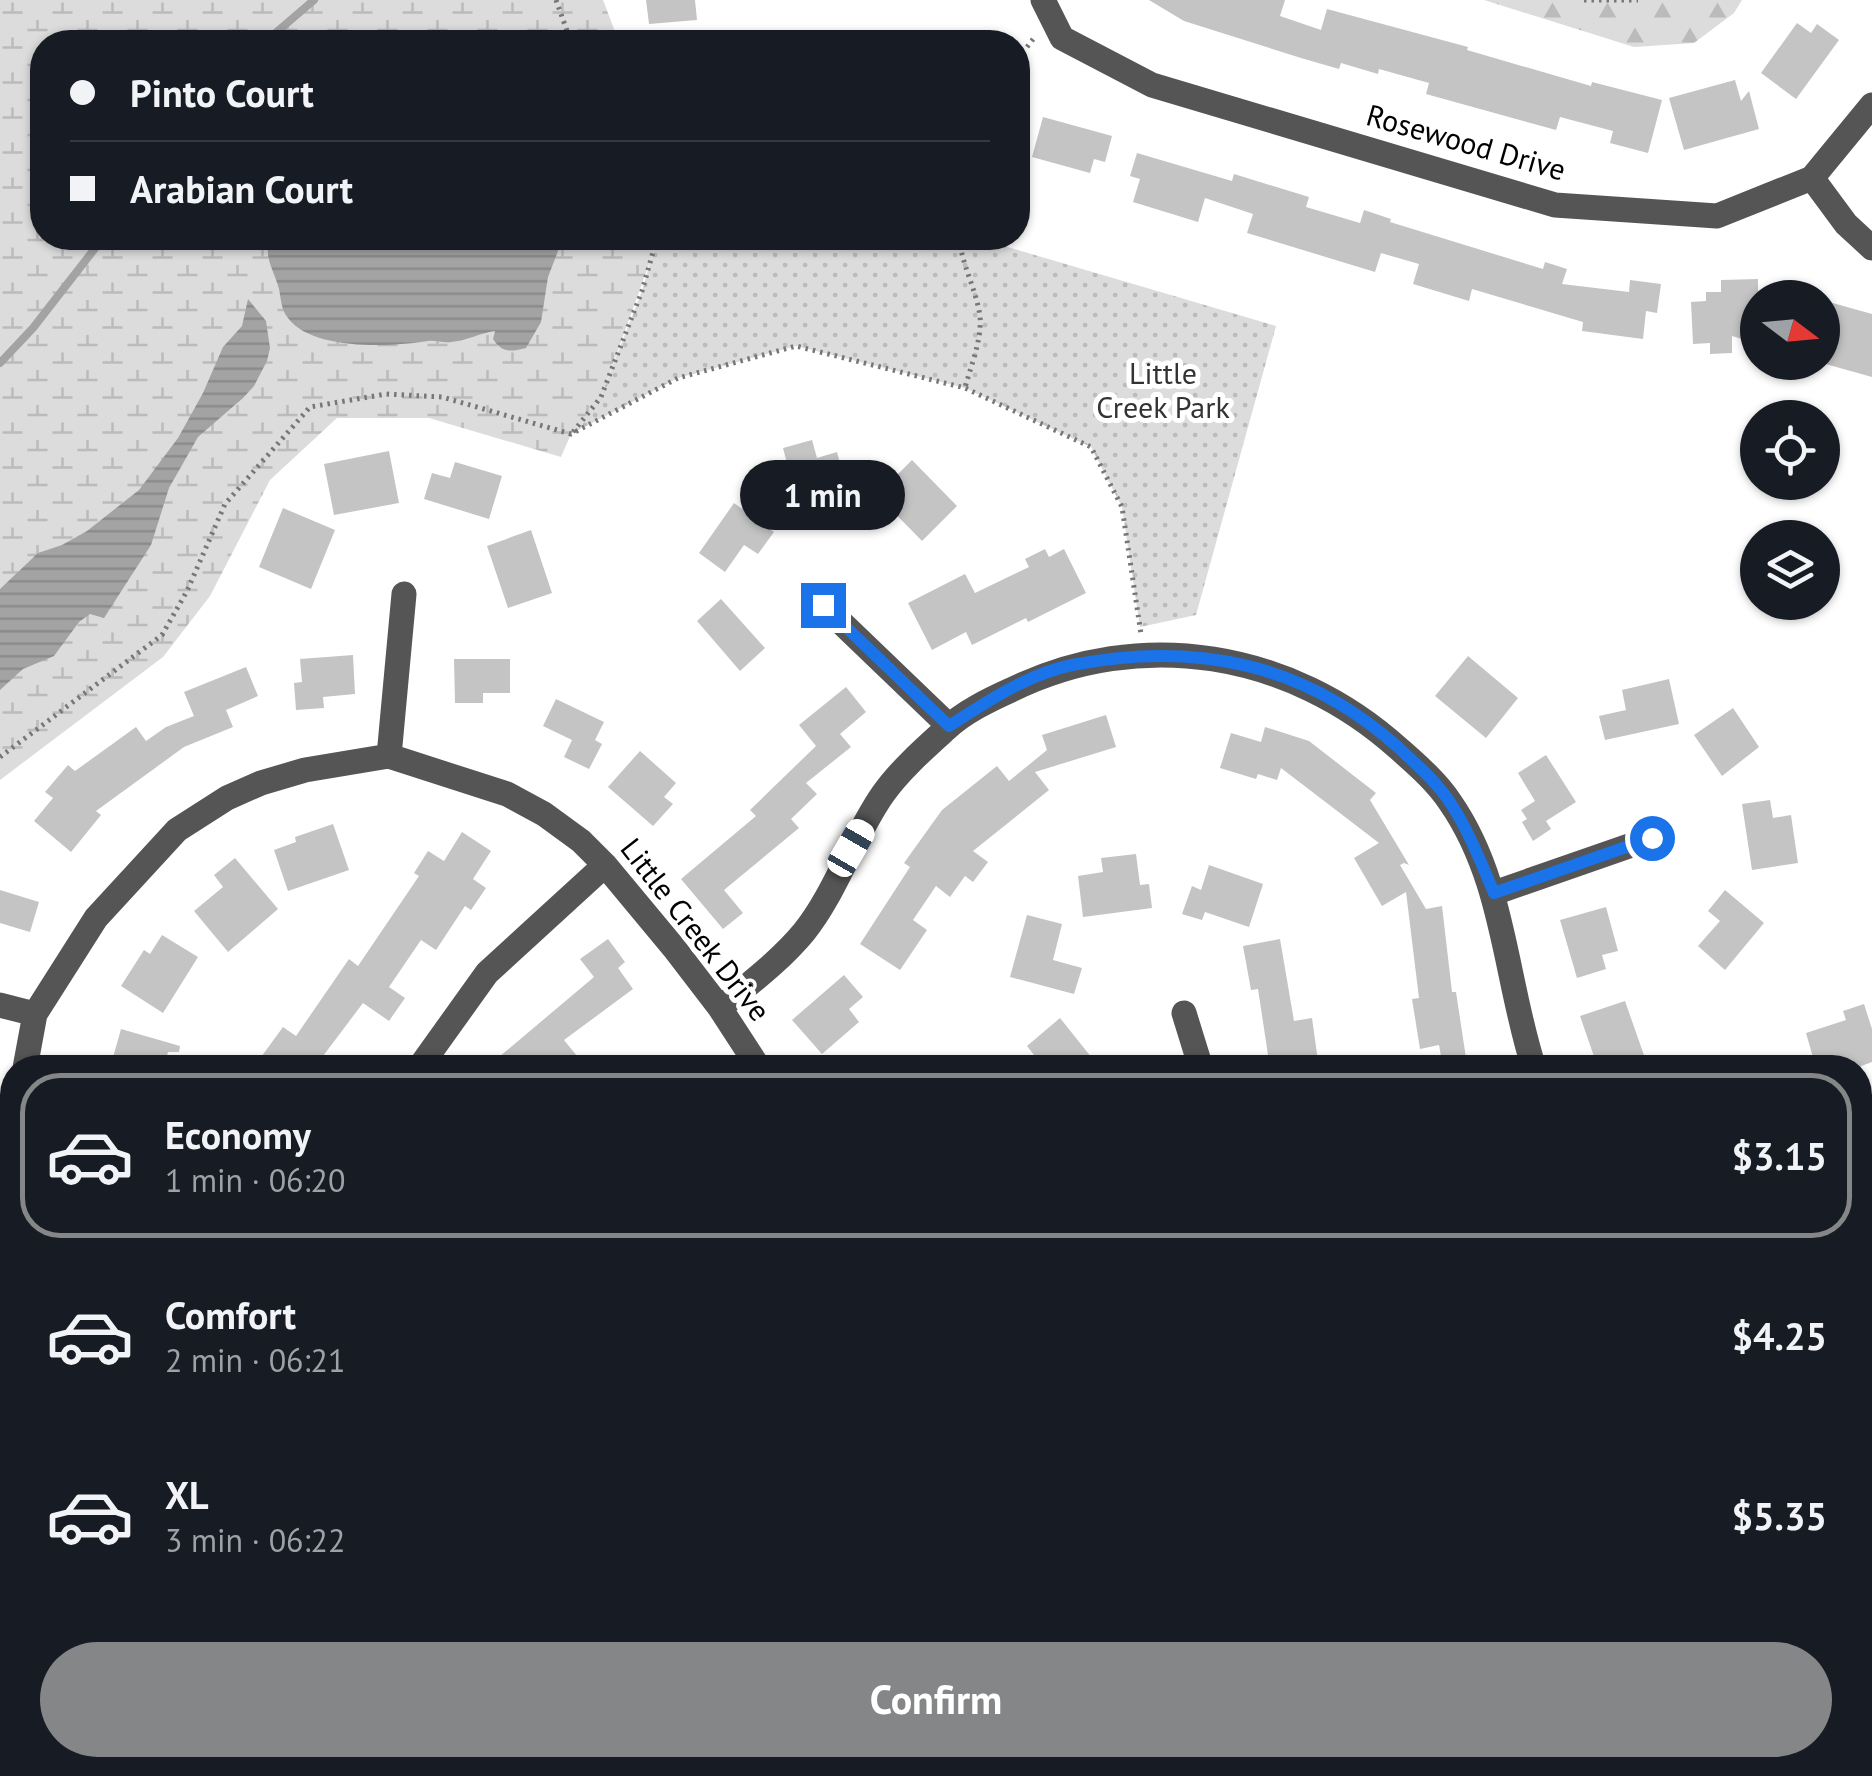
<!DOCTYPE html>
<meta charset="utf-8">
<style>
:root{--surface:#171b24;--page:#242831;--text:#f1f3f6;--muted:#9ea1a6;--line:#363941;--accent:#858687}
body{margin:0;font-family:"PT Sans",sans-serif;background:var(--page);color:var(--text);height:100vh;display:flex;flex-direction:column;font-size:38px;white-space:nowrap}
*{box-sizing:border-box;margin:0}
p{font-size:32px;color:var(--muted)}
.icon{flex:none;width:55px;height:55px;fill:none;stroke:currentColor;stroke-width:2;stroke-linecap:round;stroke-linejoin:round}
.map{position:relative;flex:1;overflow:hidden}
.panel{position:absolute;left:0px;top:1055px;width:1872px;height:722px;display:flex;flex-direction:column;background:var(--surface);border-radius:40px 40px 0 0;box-shadow:0 2px 8px #0004}
.panel>*{flex:none}
.guide{position:absolute;left:30px;top:30px;width:1000px;height:220px;border-radius:40px;box-shadow:0 2px 8px #0004;display:grid;align-content:center;height:220px;padding:0 40px;background:var(--surface)}
.needle{width:65px;rotate:106deg}
.tools{position:absolute;left:1740px;top:280px;display:grid;gap:20px}
.tools a{display:grid;place-items:center;width:100px;height:100px;border-radius:50%;background:var(--surface);box-shadow:0 2px 8px #0004;font-size:50px}
.end{position:absolute;width:45px;height:45px;margin:-22px;border:12px solid #1a73e8;background:#fff;box-shadow:0 0 0 5px #fff}
.from{border-radius:50%}
.bubble{position:absolute;height:70px;border-radius:35px;background:var(--surface);box-shadow:0 2px 8px #0004;font-size:32px;font-weight:800;line-height:70px;text-align:center}
.car{position:absolute;width:30px;height:60px;margin:-30px -15px;border-radius:12px;box-shadow:0 0 8px 2px #0007;background:linear-gradient(#fff 24%,#345 0 40%,#fff 0 76%,#345 0 86%,#fff 0)}
.guide b{display:flex;align-items:center;gap:35px;height:95px;font-size:38px}
.guide b+b{border-top:2px solid var(--line)}
.guide i{width:25px;height:25px;background:var(--text)}
ul{padding:18px 0 0;list-style:none}
li{display:flex;align-items:center;gap:30px;height:165px;margin:0 20px 15px;padding:0 20px;border:5px solid transparent;border-radius:40px}
li div{flex:1}
li b{display:block;font-size:38px}
li em{font-style:normal;font-weight:800}
li.active{border-color:var(--accent)}
li>.icon{width:90px;height:90px;stroke-width:1.5}
.cta{display:flex;gap:20px;margin-top:auto;padding:20px 40px}
.cta a{flex:1;height:115px;border-radius:60px;background:var(--accent);color:#fff;font-size:40px;font-weight:800;line-height:115px;text-align:center}
.map>svg:first-child{display:block}
.grass{fill:url(#grass-dots)}
.forest{fill:url(#forest-firs)}
.wetland{fill:url(#wetland-marsh)}
.water{fill:url(#water-rules)}
.lines{fill:none;stroke-linecap:round;stroke-linejoin:round}
.stream{stroke:#a3a3a3;stroke-width:8}
.building{fill:#c4c4c4}
.path{stroke:#777;stroke-width:5;stroke-dasharray:2.5 5;stroke-linecap:butt}
.minor{stroke:#555;stroke-width:25}
.route{stroke:#1a73e8;stroke-width:12}
.labels{text-anchor:middle;stroke-width:10;stroke-linejoin:round;paint-order:stroke}
.street-label{font-size:30px;fill:#000;stroke:#fff}
.park-label{font-size:30px;fill:#333;stroke:#fff}
</style>
<div class="map">
<svg width="1872" height="1776" viewBox="0 0 1872 1776">
<defs>
<pattern id="grass-dots" width="8" height="8" patternUnits="userSpaceOnUse" patternTransform="scale(2.5)"><rect width="8" height="8" fill="#dcdcdc"/><path d="M2 2h.1M6 6h.1" fill="none" stroke="#bbb" stroke-width="1.8" stroke-linecap="round"/></pattern>
<pattern id="forest-firs" width="22" height="20" patternUnits="userSpaceOnUse" patternTransform="scale(2.5)"><rect width="22" height="20" fill="#dcdcdc"/><path d="M5 1l3.5 6h-7zM16 11l3.5 6h-7z" fill="#bbb"/></pattern>
<pattern id="wetland-marsh" width="20" height="14" patternUnits="userSpaceOnUse" patternTransform="scale(2.5)"><rect width="20" height="14" fill="#dcdcdc"/><path d="M1 5h8M5 5V1M11 12h8M15 12V8" fill="none" stroke="#bbb"/></pattern>
<pattern id="water-rules" width="6" height="5" patternUnits="userSpaceOnUse" patternTransform="scale(2.5)"><rect width="6" height="5" fill="#a3a3a3"/><path d="M0 2.5h6" fill="none" stroke="#8b8b8b"/></pattern>
</defs>
<rect width="100%" height="100%" fill="#fff"/>
<path class="grass" d="M657 238H977L1276 326 1196 615 1140 627 1122 507 1091 447 965 388 796 346 678 378 571 434 601 396 642 291Z"/>
<path class="forest" d="M1484 0H1742L1734 13 1694 43 1634 47Z"/>
<path class="wetland" d="M0 0H603L619 42H42V238H654L653 253 601 397 571 434 561 457 429 418H337L270 480 210 596 163 657 0 780Z"/>
<path class="water" d="M270 238H563L548 277 541 322 526 348C511 352 502 353 493 339L495 331C480 333 466 341 451 342 443 343 435 340 428 341 392 347 312 351 288 318 281 310 281 298 279 289 274 270 263 257 270 238Z
M248 299 266 321 270 348 267 361 254 386 243 398 198 437 169 488 151 545 104 618 90 614 79 622 54 656 23 669 0 690V589L38 553 62 545 87 531 139 490 178 438 203 393 223 347 242 326Z"/>
<g class="lines">
<path class="stream" d="M265 42 314 0
M0 363 33 328 103 238"/>
</g>
<path class="building" d="M646 0H695L697 20 649 24Z
M1149 0H1285L1280 16 1321 30 1327 9 1468 47 1467 50 1591 86 1592 82 1662 100 1648 153 1610 143 1613 131 1560 117 1556 130 1426 94 1429 83 1379 69 1378 74 1341 63 1339 69 1301 58 1184 21Z
M1797 23 1811 33 1817 24 1839 40 1796 99 1761 73Z
M1735 80 1741 101 1749 91 1759 129 1684 150 1669 98Z
M1043 117 1112 136 1105 162 1094 159 1090 173 1032 157Z
M1137 153 1232 181 1234 174 1309 197 1306 207 1360 223 1364 210 1391 219 1390 222 1543 269 1545 262 1567 269 1562 284 1629 292 1630 280 1661 284 1657 313 1646 311 1643 339 1582 331 1583 322 1472 289 1469 301 1413 284 1419 264 1381 253 1375 272 1247 233 1253 214 1205 198 1198 222 1133 202 1140 179 1130 176Z
M1758 279V304H1753L1755 343 1732 336V353L1710 354V343L1693 344 1691 302 1706 301V292H1721V280Z
M1822 300 1872 314V377L1822 363Z
M812 440 817 458 837 452 850 500 791 516 784 489 793 487 783 448Z
M389 451 399 503 334 515 324 464Z
M912 460 957 506 922 541 877 495Z
M455 462 502 476 489 519 424 499 432 473 450 478Z
M734 503 774 532 758 554 744 545 725 572 699 553Z
M283 508 335 530 311 589 259 567Z
M531 530 552 593 508 608 487 546Z
M1045 549 1049 557 1064 549 1086 593 1028 622 1026 618 972 645 966 632 932 650 908 603 965 574 975 593 1029 567 1025 559Z
M721 599 765 648 740 671 697 621Z
M353 655 355 694 323 697 324 708 296 710 294 683 302 682 300 659Z
M1468 656 1518 698 1486 738 1435 696Z
M454 659H510V693H483V703H455Z
M246 667 258 696 226 710 233 727 184 747 96 811 101 815 71 852 34 821 53 798 45 792 68 765 75 771 136 727 146 741 166 727 194 716 184 692Z
M1669 679 1679 724 1605 740 1599 716 1626 710 1622 690Z
M846 687 866 712 840 734 851 747 806 783 817 794 791 819 799 828 724 890 743 913 723 929 681 879 756 816 750 810 816 746 799 725Z
M556 699 604 722 595 740 602 744 589 769 564 757 572 740 543 726Z
M1733 708 1759 747 1722 776 1694 735Z
M1106 715 1116 747 1035 772 1049 790 973 851 988 862 973 882 965 876 950 897 936 886 913 920 927 930 900 970 860 944 910 867 904 863 942 810 997 766 1009 781 1047 750 1042 735Z
M1265 727 1309 741 1376 793 1370 800 1409 865 1404 863 1400 865 1426 909 1442 906 1452 992H1456L1466 1058 1442 1062 1439 1045 1420 1049 1412 999 1419 998 1406 892 1382 906 1354 858 1379 843 1281 768 1277 780 1258 774 1256 779 1220 768 1231 733 1261 742Z
M640 751 676 783 664 797 673 804 653 826 608 787Z
M1546 755 1576 802 1546 821 1551 829 1533 841 1522 822 1527 819 1521 810 1535 801 1518 773Z
M1770 800 1773 818 1791 815 1798 863 1752 870 1742 804Z
M333 824 349 870 288 891 274 850 296 842 295 837Z
M462 832 491 851 473 879 486 888 471 910 465 906 436 950 421 940 389 987 405 998 389 1021 363 1003 314 1068H253L283 1027 296 1036 349 959 358 966 419 876 414 873 428 851 444 861Z
M1136 854 1140 885 1149 884 1152 908 1083 917 1078 876 1103 872 1101 858Z
M235 858 278 909 228 952 194 911 223 887 214 875Z
M1209 865 1263 884 1249 927 1205 912 1202 920 1182 914 1192 886 1201 890Z
M0 890 39 902 30 932 0 923Z
M1725 890 1764 923 1725 970 1698 946 1720 921 1708 911Z
M1606 907 1618 951 1602 955 1606 969 1577 978 1560 920Z
M1027 915 1062 924 1053 960 1082 968 1074 994 1010 977Z
M162 935 198 957 163 1013 121 986 144 950 150 954Z
M608 939 625 962 618 968 633 989 564 1040 577 1056 563 1068H486L594 977 580 959Z
M1280 939 1294 1021 1312 1018 1319 1068H1270L1258 989 1251 990 1243 946Z
M844 975 863 997 849 1009 859 1022 822 1054 792 1020Z
M1625 1001 1646 1061 1627 1068H1598L1580 1016Z
M1864 1004 1872 1029V1062L1856 1068H1816L1806 1033 1846 1020 1843 1011Z
M1060 1018 1100 1068H1044L1027 1046Z
M121 1029 180 1046 179 1052H168L164 1068H110Z"/>
<g class="lines">
<path class="path" d="M556 0 571 42
M1584 0H1638
M1018 59 1034 38
M959 238C962 265 976 289 980 316 982 340 971 365 965 388
M573 432 601 397 642 291 657 238
M0 757 162 635 187 591 225 504 310 407 386 394 442 397 571 434 678 378 796 346 965 388 1091 447 1122 507 1141 634"/>
<path class="minor" d="M1043 0 1062 38 1152 85 1555 205 1717 216 1812 178 1872 105
M1812 178 1846 224 1872 248
M823 605 949 726
M389 756 404 594
M1494 893 1652 838
M0 1005 35 1014
M720 1008C749 984 780 961 804 932 835 894 854 835 883 794 899 771 925 748 946 729 964 712 989 700 1011 690 1141 626 1291 652 1398 748 1416 764 1436 781 1450 802 1505 881 1505 979 1534 1068
M1184 1013 1201 1068
M25 1068 35 1014 96 918 177 830 227 798 261 783 305 770 389 756 507 794 544 814 581 841 605 865 674 948 720 1008 759 1068
M419 1068 487 973 605 865
M1860 1183H1872
M1256 1765 1294 1776
M0 1774 6 1771H74L92 1776"/>
</g>
<g class="lines">
<path class="route" d="M823 605 949 726C986 702 1028 674 1072 665 1196 641 1304 663 1399 748 1417 765 1438 783 1451 804 1469 831 1481 863 1494 893L1652 838"/>
</g>
<g class="labels">
<g class="street-label">
<text transform="translate(1466 143) rotate(16)" y="10">Rosewood Drive</text>
<text transform="translate(695 930) rotate(52)" y="10">Little Creek Drive</text>
</g>
<g class="park-label">
<text x="1163" y="384">Little<tspan x="1163" dy="34">Creek Park</tspan></text>
</g>
</g>
</svg>
<div class="tools">
<a><svg class="needle" viewBox="-14 -14 28 28"><path d="M0-13l5 13h-10z" fill="#e53935"/><path d="M0 13l5-13h-10z" fill="#9ea1a6"/></svg></a>
<a><svg class="icon" aria-label="locate" viewBox="0 0 24 24"><circle cx="12" cy="12" r="6"/><path d="M12 2v4M12 18v4M2 12h4M18 12h4"/></svg></a>
<a><svg class="icon" aria-label="layers" viewBox="0 0 24 24"><path d="M12 4l9 5-9 5-9-5zM3 14l9 5 9-5"/></svg></a>
</div>
<i class="end from" style="left:1652px;top:838px"></i>
<i class="end" style="left:823px;top:605px"></i>
<div class="bubble" style="left:740px;top:460px;width:165px">1 min</div>
<i class="car" style="left:851px;top:848px;rotate:30deg"></i>
<div class="guide">
<b><i class="from"></i>Pinto Court</b>
<b><i></i>Arabian Court</b>
</div>
<section class="panel">
<ul>
<li class="active"><svg class="icon" aria-label="car" viewBox="0 0 24 24"><path d="M5 17H2v-5l4-1 3-4h7l3 4 3 1v5h-3M9 17h6M6 11h13"/><circle cx="7" cy="17" r="2"/><circle cx="17" cy="17" r="2"/></svg><div><b>Economy</b><p>1 min · 06:20</p></div><em>$3.15</em></li>
<li><svg class="icon" aria-label="car" viewBox="0 0 24 24"><path d="M5 17H2v-5l4-1 3-4h7l3 4 3 1v5h-3M9 17h6M6 11h13"/><circle cx="7" cy="17" r="2"/><circle cx="17" cy="17" r="2"/></svg><div><b>Comfort</b><p>2 min · 06:21</p></div><em>$4.25</em></li>
<li><svg class="icon" aria-label="car" viewBox="0 0 24 24"><path d="M5 17H2v-5l4-1 3-4h7l3 4 3 1v5h-3M9 17h6M6 11h13"/><circle cx="7" cy="17" r="2"/><circle cx="17" cy="17" r="2"/></svg><div><b>XL</b><p>3 min · 06:22</p></div><em>$5.35</em></li>
</ul>
<div class="cta"><a>Confirm</a></div>
</section>
</div>
